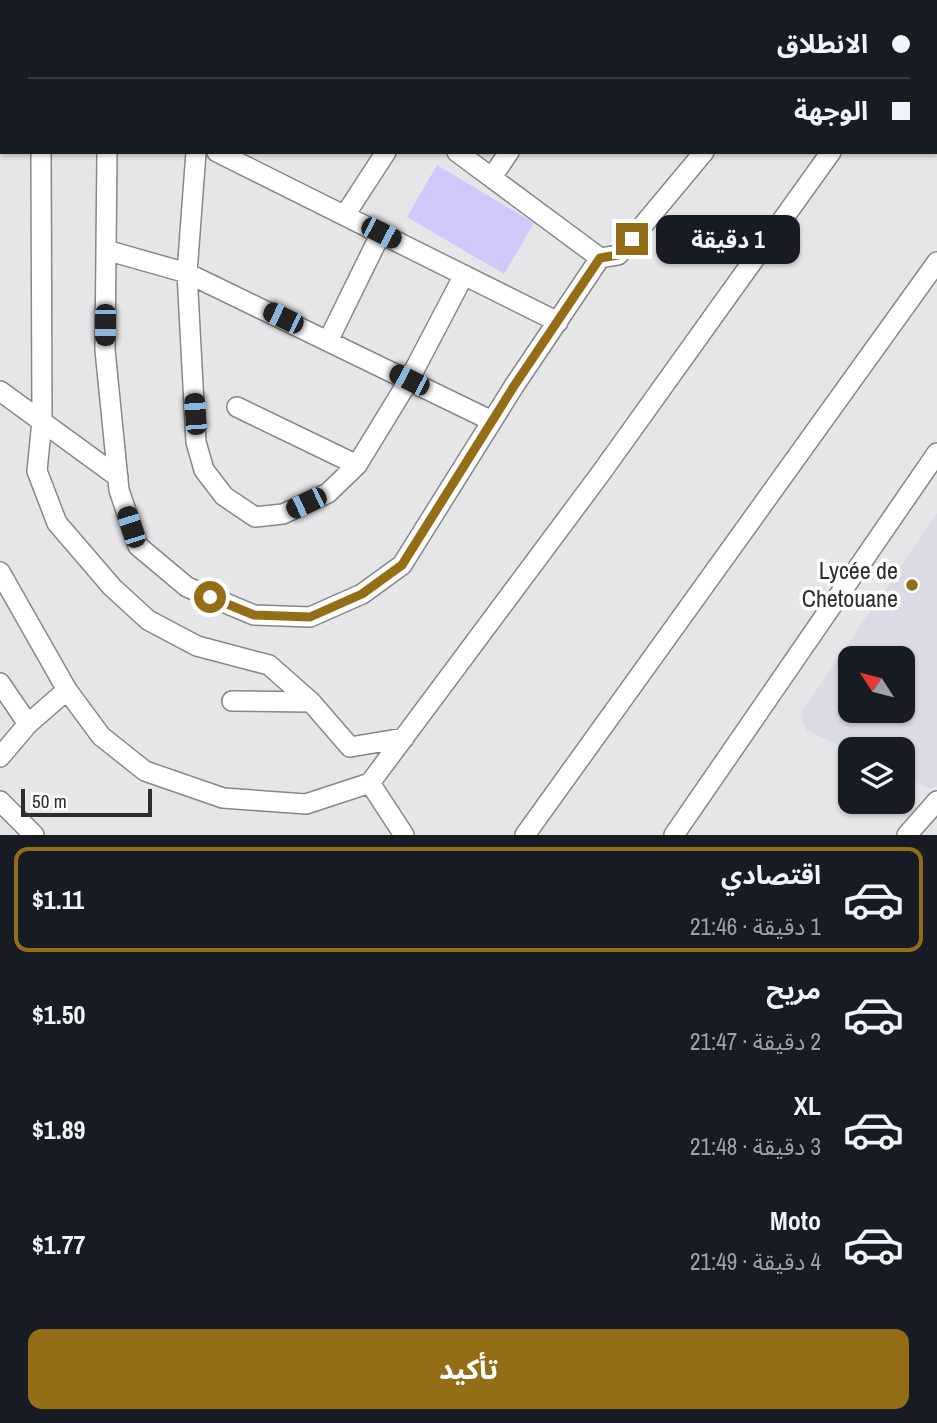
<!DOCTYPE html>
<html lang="ar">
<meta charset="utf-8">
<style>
:root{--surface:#171b24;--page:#242831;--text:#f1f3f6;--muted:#9ea1a6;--line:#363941;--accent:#936e16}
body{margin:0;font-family:"Archivo Narrow","Noto Sans Arabic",sans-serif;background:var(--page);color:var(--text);direction:rtl;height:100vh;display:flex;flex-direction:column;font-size:26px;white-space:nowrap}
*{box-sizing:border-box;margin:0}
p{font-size:23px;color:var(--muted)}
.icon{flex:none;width:38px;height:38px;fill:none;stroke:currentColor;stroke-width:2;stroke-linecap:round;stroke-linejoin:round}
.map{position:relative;height:835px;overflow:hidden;direction:ltr}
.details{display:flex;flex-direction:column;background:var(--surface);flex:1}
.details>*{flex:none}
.top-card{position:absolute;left:0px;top:0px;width:938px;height:154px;box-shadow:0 2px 5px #0004;direction:rtl;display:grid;align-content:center;height:154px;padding:0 28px;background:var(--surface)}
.needle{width:46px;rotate:306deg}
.fabs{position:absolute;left:838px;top:646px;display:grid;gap:14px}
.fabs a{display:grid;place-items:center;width:77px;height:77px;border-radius:14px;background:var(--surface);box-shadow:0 2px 5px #0004;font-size:35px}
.scale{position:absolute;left:21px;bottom:18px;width:131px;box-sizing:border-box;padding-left:7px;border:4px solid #2d2d2e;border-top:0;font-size:19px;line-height:24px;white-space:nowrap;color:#2d2d2e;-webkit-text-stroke:5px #fff;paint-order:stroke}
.end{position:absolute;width:32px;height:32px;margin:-16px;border:9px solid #936e16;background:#fff;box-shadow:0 0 0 4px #fff}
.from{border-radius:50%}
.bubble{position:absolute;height:49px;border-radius:14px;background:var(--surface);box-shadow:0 2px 5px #0004;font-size:23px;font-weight:700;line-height:49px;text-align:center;direction:rtl}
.car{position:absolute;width:21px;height:42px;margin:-21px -10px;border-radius:9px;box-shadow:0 0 5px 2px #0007;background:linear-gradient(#222 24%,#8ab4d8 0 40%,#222 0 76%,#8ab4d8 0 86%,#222 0)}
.top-card b{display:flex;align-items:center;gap:24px;height:66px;font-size:26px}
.top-card b+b{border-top:2px solid var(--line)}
.top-card i{width:18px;height:18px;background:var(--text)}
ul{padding:12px 0 0;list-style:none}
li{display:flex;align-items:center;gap:21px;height:105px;margin:0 14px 10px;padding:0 14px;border:4px solid transparent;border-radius:14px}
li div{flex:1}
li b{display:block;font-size:26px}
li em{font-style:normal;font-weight:700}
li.current{border-color:var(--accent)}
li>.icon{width:63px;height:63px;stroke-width:1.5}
.cta{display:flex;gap:14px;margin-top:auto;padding:14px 28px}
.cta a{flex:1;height:80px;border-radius:14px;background:var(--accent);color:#fff;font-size:28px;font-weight:700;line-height:80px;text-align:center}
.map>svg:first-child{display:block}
.built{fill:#dcdae5;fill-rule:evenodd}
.green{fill:#d1c8f9}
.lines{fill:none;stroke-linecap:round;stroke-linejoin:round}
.minor-casing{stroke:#87878a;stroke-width:22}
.minor{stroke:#fff;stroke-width:19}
.route{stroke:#936e16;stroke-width:9}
.poi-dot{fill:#936e16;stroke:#fff;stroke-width:2.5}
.labels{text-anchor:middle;stroke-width:7;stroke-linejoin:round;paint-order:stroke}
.poi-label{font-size:24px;fill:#2d2d2e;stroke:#fff;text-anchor:end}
</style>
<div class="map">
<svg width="937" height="835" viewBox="0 0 937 835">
<rect width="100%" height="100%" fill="#e6e6e9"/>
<path class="built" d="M937 513V786L931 789 903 776V749H850V751L806 730 801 713ZM850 658H903V710H850Z"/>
<path class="green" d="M437 165 534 223 504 274 407 217Z"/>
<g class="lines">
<g class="minor-casing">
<path id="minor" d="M183 0 184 2
M300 0 301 2
M721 0 724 2
M801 0V2
M402 2 404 0
M497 2 498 0
M616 2 618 0
M858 2 859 0
M936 8 937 7
M0 25 2 27
M0 117H2
M41 152 42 421 37 471 57 523 112 587 148 620 197 646 269 665 311 702
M107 152 105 350 119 490 138 546 187 587 254 615 310 617 362 594 402 565 514 386 600 258
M196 152 187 273 196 442 204 470 224 496 255 517 283 514 328 493 357 465 409 380 464 275
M217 152 558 322
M457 152 600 258 618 255 704 152
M492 177 509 152
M345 215 386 152
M106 250 187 273 492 421
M328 341 381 233
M0 391 118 477
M237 407 357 465
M0 572 67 690 28 724
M0 683 28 724 0 757
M67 690 101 736 145 771 223 798 306 804 370 783
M232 701 311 702 350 747 404 738
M0 801 34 835
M404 835 370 783 601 473 831 152
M525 835 937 262
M674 835 937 453
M907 835 937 801"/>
</g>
<use href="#minor" class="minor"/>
</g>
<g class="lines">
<path class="route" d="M210 597 254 615 310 617 362 594 402 565 514 386 600 258 618 255 632 239"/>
</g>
<circle class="poi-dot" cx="912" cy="585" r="7"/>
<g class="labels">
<g class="poi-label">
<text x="898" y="579">Lycée de<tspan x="898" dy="28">Chetouane</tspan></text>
</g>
</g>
</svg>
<div class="fabs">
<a><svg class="needle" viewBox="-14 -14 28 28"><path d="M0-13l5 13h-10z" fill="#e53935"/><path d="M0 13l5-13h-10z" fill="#9ea1a6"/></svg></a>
<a><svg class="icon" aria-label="layers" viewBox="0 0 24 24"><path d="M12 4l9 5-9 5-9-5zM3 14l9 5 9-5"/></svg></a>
</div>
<div class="scale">50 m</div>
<i class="end from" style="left:210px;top:597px"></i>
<i class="end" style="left:632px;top:239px"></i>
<div class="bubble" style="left:656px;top:215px;width:144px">1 دقيقة</div>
<i class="car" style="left:381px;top:233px;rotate:117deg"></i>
<i class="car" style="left:283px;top:318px;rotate:296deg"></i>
<i class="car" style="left:105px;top:325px;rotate:180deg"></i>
<i class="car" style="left:409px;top:380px;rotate:297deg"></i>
<i class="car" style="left:195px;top:414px;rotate:356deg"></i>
<i class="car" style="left:306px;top:503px;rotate:244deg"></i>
<i class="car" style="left:131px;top:527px;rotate:342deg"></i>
<div class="top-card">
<b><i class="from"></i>الانطلاق</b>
<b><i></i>الوجهة</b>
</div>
</div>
<section class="details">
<ul>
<li class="current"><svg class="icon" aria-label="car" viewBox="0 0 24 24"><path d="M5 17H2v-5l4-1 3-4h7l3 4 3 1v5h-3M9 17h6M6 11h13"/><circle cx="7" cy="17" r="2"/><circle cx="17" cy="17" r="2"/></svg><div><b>اقتصادي</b><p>1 دقيقة · 21:46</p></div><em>$1.11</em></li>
<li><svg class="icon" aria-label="car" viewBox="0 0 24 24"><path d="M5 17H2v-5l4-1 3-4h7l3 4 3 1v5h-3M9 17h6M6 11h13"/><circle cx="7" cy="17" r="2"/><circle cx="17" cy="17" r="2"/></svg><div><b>مريح</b><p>2 دقيقة · 21:47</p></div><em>$1.50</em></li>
<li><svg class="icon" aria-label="car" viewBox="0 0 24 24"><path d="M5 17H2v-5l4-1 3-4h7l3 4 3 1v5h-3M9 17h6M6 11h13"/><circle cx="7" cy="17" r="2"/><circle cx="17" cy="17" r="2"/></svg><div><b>XL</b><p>3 دقيقة · 21:48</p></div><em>$1.89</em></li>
<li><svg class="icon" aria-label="car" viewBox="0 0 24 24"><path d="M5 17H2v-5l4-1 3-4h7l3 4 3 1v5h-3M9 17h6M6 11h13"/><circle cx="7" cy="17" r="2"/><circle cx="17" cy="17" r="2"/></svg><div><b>Moto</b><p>4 دقيقة · 21:49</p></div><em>$1.77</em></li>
</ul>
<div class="cta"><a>تأكيد</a></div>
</section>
